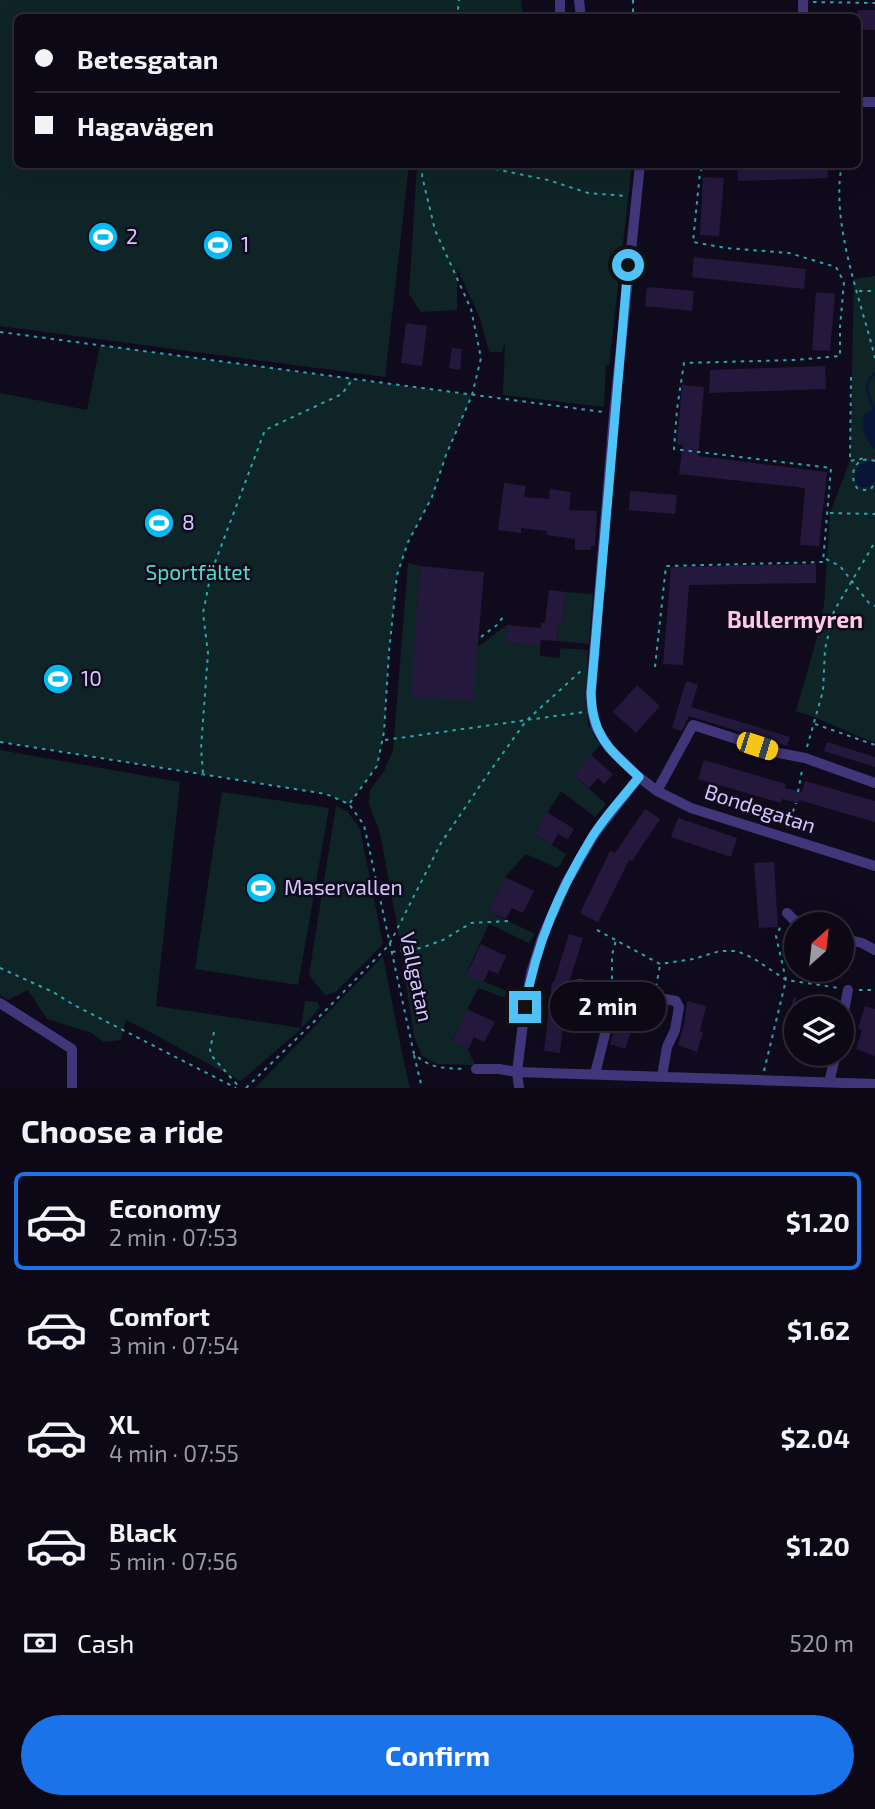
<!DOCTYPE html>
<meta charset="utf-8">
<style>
:root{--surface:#0c0815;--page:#15111e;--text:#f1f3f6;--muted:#9a9aa0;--line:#2c2934;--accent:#1a73e8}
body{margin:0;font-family:"Exo 2",sans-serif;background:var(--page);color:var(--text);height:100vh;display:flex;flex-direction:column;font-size:26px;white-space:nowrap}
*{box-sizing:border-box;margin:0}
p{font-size:23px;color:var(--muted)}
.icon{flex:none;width:38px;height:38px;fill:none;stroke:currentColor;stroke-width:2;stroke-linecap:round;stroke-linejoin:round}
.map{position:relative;height:1088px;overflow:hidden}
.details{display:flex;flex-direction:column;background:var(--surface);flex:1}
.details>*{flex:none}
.hud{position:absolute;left:14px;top:14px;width:847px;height:154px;border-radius:10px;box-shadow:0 7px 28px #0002,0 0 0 2px var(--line);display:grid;align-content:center;height:154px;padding:0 21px;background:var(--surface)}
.needle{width:46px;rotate:27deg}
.fabs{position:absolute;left:784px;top:912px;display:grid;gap:14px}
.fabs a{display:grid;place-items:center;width:70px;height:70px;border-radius:50%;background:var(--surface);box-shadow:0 7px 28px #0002,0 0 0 2px var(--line);font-size:35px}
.end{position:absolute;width:32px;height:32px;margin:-16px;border:9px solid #4fc3f7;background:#111;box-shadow:0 0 0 4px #111}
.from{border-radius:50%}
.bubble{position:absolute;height:49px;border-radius:24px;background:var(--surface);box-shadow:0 7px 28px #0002,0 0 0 2px var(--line);font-size:23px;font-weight:700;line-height:49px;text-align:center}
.car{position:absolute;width:21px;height:42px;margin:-21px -10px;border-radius:9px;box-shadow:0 0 5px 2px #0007;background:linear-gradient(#f5c518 24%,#345 0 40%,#f5c518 0 76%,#345 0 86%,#f5c518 0)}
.hud b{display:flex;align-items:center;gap:24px;height:66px;font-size:26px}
.hud b+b{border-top:2px solid var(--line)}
.hud i{width:18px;height:18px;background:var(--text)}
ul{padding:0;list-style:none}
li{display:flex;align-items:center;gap:21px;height:98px;margin:0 14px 10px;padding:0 7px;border:4px solid transparent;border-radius:10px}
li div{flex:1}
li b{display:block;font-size:26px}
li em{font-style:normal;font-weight:700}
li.active{border-color:var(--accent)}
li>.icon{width:63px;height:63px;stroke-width:1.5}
h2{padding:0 21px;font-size:32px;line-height:84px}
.pay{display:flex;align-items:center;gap:18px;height:77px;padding:0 21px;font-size:26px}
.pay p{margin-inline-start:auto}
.action{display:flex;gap:14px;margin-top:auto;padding:14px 21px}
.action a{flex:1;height:80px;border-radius:42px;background:var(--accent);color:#fff;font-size:28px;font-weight:700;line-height:80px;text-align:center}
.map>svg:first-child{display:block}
.green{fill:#0f2426}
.water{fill:#091438}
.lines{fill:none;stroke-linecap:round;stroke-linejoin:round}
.stream{stroke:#091438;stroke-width:2.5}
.building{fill:#24183d}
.path{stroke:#2da4ad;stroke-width:2;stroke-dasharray:3.5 5;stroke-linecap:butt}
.minor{stroke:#42367b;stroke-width:10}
.route{stroke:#4fc3f7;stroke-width:9}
.labels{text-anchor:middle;stroke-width:5;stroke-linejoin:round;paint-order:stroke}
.poi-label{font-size:21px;fill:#d4c7ff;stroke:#100b1c;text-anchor:start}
.park-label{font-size:21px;fill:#5dc;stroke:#100b1c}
.street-label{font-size:21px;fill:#d4c7ff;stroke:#100b1c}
.neighbourhood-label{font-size:23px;font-weight:bold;fill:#ffc9e5;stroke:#100b1c}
</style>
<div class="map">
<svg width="875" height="1088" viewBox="0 0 875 1088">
<rect width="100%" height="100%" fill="#100b1c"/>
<path class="green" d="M0 0H521L523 17 18 18V164L409 165 385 377 0 326Z
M417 165H632L609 365H606L604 407 503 395 505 343 502 352H489L480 318 457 268V310L421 312 409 294Z
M875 276V743L816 718 796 711 815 645 824 605 830 513 850 461 854 279Z
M100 345 472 395 446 455 432 497 408 542 397 575 389 652 384 732 377 766 349 804 326 794 0 742V393L87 410Z
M408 563 420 566 412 696 507 625 506 642 540 646V656L560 658V648L588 650 586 703 588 725 600 745 574 775 606 804 595 817 561 791 534 834 566 854 558 868 526 854 505 877 489 912 535 934 529 943 489 924 466 974 518 996 516 1002 478 988 452 1040 468 1050 475 1065 437 1064 422 1056 414 1036 396 919 380 833 369 804 370 790 384 771 393 750Z
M566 592 593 594 589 644 557 641 558 626H562Z
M0 750 180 782 156 1006 301 1028 305 1001 317 1002 320 1007 301 1029 241 1081C202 1061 165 1039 126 1020L121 1040 103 1042 92 1033 47 1019 28 990 8 1000 0 995Z
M222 792 329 808 298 985 195 969Z
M336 806 347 811 360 829 383 944 336 992 325 995 309 975Z
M383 956 403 1058 410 1088H255Z"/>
<path class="water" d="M875 408V450C864 439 861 428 865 413Z
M872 460 875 463V481C856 502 843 465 872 460Z"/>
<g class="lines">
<path class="stream" d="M874 408C867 393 863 386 875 373"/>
</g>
<path class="building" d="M858 10H875V30H858Z
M737 164H827L828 178 738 181Z
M703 177 724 178 719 236 700 235Z
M694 257 806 269 804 289 692 277Z
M647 287 694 291 692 311 645 306Z
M816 292 835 294 830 351 812 350Z
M406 323 427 326 422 366 401 363Z
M452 348 462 349 460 370 449 368Z
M825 366 826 389 709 393 710 370Z
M682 385 704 387 698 456 827 472 819 546 800 545 805 488 679 474 683 445 677 444Z
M504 483 526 486 524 497 549 499 550 489 571 492 569 510 597 511 595 546H591V550H575V539L547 535V531L521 528V533L498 530Z
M630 491 677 495 675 514 629 510Z
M816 564V583L689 585 683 665 663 664 671 567Z
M420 566 484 572 473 701 411 696Z
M549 590 566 592 562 626H558L557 641 541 640 540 646 505 642 507 625 541 628V623H545Z
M686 681 698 685 691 707 790 737 787 746 689 716 682 731 672 728Z
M637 685 660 706 636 733 613 712Z
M827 742 875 757V767L824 751Z
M591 755 613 774 604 784 598 778 589 788 574 775Z
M704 760 786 784 785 788 802 792 805 781 875 801V822L799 800V803L782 799 781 803 698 779Z
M645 809 660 819 632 861 629 860 598 922 580 913 610 851 615 853Z
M547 812 574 829 568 839 558 834 552 845 534 834Z
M678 818 737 838 731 857 671 837Z
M774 862 778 927 759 928 754 863Z
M505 877 534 891 523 913 512 908 506 919 489 912Z
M569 934 583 938 567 989 560 1053 544 1051 552 982H554Z
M481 944 506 956 498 974 489 970 483 982 466 975Z
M842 946 856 949 850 967 842 965Z
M794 997 796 998V1048L784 1045 791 1024 786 1023Z
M621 1000 636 1005 629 1028 632 1029 625 1049 610 1044Z
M687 1001 706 1006 700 1031 703 1032 697 1052 678 1045 684 1025Z
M865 1006 875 1009V1056L856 1049 862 1030 858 1028Z
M467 1009 495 1022 484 1042 474 1037 468 1050 452 1041Z"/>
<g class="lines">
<path class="path" d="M633 0V18
M813 2 875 3
M457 18 459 0
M470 164 548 180 588 193 626 196
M842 164C830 223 861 300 875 358
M859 291H875
M0 332 603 412
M851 377 850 461 865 458
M875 461C857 454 847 473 857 488L864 490 871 489 875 483
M830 513 875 514
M826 559 840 566 869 603 875 606
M481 637 497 625 503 617
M655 667 666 566 823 562 831 468 674 449 677 409 684 363 795 360 840 356V327L844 282 836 267 789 253 726 248 693 242 700 172 705 164
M815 724 875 745
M385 740 584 712
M0 742 326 794 349 804 364 825 414 1054C431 1069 443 1068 465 1069
M807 747 823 691 825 649 834 611 875 542
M203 773 201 748 208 653 203 613 211 573 265 430 342 394 352 380
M798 792 802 770
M350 803 377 766 384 732 389 652 397 575 408 542 432 497 446 455 472 395 481 358 471 309 435 230 422 176 424 164
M787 828 796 803
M597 930 660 964 693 959 720 951H737L753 958 786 980 839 988
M392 952 421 948 443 940 471 923 508 921
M0 968 53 992 74 1005 236 1088
M612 979V955L616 940
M656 987 660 965
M859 990H875
M214 1032 210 1049 211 1055 240 1088
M414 1055 422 1088
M764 1071 786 980 776 936 782 924
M246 1088 327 1009 389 945 441 843 488 774 526 721 582 670"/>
<path class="minor" d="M560 0V18
M579 0 581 18
M803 18V2
M858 102H875
M640 164 614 414 591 693 592 711 596 727 609 748 639 777 657 791 691 808 875 866
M657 791 693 725 779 753 805 758 875 783
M787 913 794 920 804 924
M842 938 862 943 875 950
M579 984 676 1001 679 1007 675 1030 667 1047 662 1076
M0 1003 72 1049V1088
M842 1021 848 990
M476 1069H499L517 1072 875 1084
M595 1074 616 990
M829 1082 836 1054
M519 1088 517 1072 525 1007 531 973 542 938 566 883 594 835 639 777"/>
</g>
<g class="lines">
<path class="route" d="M525 1007C536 944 559 891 592 837 605 816 624 796 639 777 609 749 592 736 591 693L628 265"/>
</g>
<defs>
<g id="stadium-disc" transform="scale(1.575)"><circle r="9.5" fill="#02bbf0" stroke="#100b1c"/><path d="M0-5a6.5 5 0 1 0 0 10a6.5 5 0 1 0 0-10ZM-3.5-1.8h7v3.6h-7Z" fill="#fff"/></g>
</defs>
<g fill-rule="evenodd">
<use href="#stadium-disc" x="103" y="237"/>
<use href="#stadium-disc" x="218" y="245"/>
<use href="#stadium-disc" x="159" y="523"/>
<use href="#stadium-disc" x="58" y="679"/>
<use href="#stadium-disc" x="261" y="888"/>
</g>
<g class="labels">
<g class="poi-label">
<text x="126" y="244">2</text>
<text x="241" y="252">1</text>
<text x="182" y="530">8</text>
<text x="81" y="686">10</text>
<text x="284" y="895">Maservallen</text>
</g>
<g class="park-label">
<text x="198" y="580">Sportfältet</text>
</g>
<g class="street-label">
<text transform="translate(760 809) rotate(18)" y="7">Bondegatan</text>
<text transform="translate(416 977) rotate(78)" y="7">Vallgatan</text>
</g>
<g class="neighbourhood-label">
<text x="795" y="628">Bullermyren</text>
</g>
</g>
</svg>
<div class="fabs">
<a><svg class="needle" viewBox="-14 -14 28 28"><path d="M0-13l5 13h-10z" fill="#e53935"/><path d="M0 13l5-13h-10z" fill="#9a9aa0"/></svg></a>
<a><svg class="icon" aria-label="layers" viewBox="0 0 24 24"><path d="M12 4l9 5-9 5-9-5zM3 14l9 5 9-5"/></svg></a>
</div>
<i class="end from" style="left:628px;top:265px"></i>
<i class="end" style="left:525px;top:1007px"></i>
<div class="bubble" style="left:550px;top:982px;width:116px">2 min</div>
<i class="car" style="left:757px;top:746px;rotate:108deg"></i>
<div class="hud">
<b><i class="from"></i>Betesgatan</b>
<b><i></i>Hagavägen</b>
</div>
</div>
<section class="details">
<h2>Choose a ride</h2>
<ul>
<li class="active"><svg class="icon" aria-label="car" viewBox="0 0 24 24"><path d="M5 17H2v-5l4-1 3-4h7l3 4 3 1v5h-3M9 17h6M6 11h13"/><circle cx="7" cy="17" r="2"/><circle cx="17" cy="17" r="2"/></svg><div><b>Economy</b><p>2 min · 07:53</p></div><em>$1.20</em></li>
<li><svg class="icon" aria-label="car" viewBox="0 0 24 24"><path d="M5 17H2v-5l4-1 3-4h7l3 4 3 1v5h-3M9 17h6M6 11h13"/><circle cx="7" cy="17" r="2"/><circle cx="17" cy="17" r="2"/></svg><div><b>Comfort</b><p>3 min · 07:54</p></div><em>$1.62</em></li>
<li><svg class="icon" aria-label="car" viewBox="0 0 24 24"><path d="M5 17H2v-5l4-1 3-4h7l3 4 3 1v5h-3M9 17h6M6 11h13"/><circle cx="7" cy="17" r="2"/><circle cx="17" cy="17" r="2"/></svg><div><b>XL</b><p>4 min · 07:55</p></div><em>$2.04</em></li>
<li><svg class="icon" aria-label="car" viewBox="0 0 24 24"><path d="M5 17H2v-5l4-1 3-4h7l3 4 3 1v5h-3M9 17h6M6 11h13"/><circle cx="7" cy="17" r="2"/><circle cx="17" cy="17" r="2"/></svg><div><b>Black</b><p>5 min · 07:56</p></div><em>$1.20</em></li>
</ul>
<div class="pay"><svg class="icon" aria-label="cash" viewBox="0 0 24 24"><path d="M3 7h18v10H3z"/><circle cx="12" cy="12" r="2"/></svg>Cash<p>520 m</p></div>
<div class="action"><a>Confirm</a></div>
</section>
